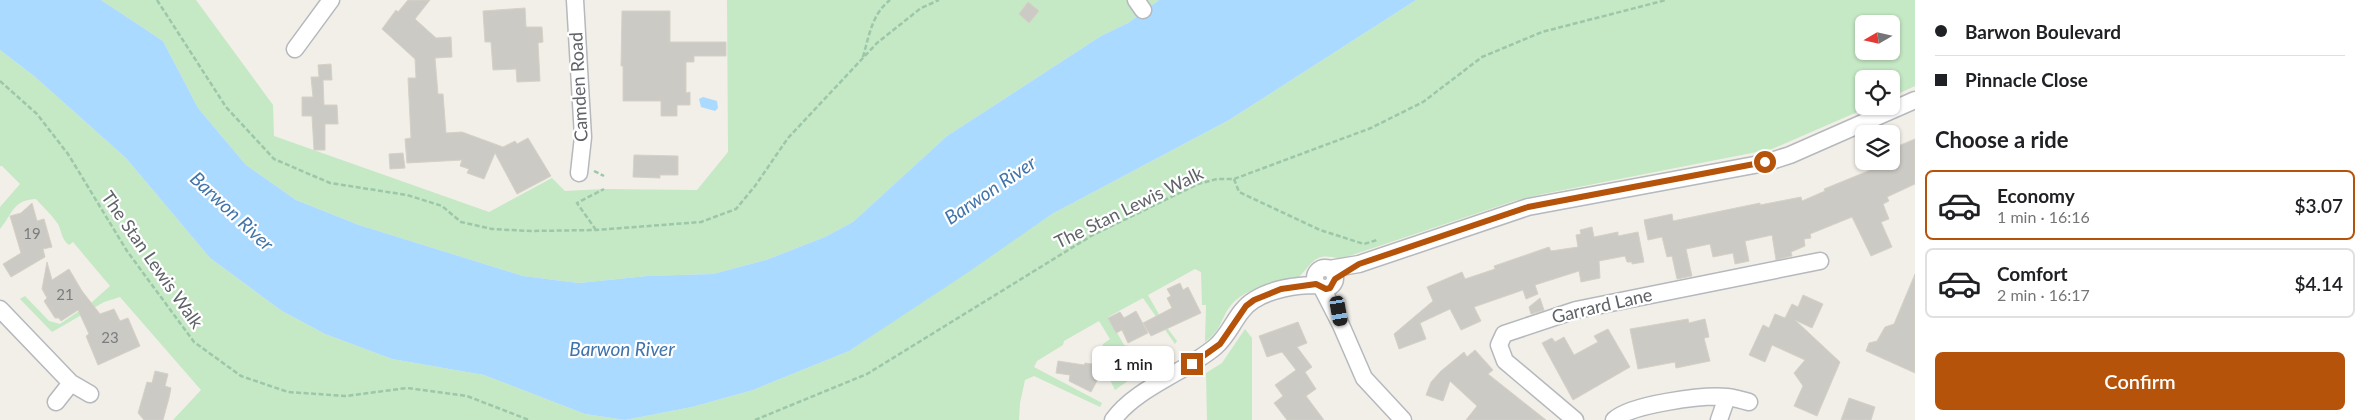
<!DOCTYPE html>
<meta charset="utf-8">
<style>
:root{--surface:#fff;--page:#f2f2f2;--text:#202124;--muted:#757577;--line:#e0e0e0;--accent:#b45309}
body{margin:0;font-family:Lato,sans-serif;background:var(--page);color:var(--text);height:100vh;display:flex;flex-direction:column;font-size:19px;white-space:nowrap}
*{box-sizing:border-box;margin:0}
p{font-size:16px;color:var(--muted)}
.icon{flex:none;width:28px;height:28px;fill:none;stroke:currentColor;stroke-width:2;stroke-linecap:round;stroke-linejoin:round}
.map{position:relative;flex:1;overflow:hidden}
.details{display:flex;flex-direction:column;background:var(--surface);width:450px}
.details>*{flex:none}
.hud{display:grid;align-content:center;height:110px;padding:0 20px;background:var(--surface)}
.needle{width:32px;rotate:261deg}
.buttons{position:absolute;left:1855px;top:15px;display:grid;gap:10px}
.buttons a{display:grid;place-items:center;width:45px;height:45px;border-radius:8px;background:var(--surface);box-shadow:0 1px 4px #0004;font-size:25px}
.end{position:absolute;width:22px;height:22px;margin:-11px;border:6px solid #b45309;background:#fff;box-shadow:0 0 0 2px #fff}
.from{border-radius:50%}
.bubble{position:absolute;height:35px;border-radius:8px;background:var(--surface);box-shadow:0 1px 4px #0004;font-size:16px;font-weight:600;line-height:35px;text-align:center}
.car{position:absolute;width:15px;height:30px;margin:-15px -8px;border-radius:6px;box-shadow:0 0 4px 1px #0007;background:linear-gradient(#222 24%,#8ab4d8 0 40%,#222 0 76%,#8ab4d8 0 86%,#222 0)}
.hud b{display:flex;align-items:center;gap:18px;height:48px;font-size:19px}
.hud b+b{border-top:1px solid var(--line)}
.hud i{width:12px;height:12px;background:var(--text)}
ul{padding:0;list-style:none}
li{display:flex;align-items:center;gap:15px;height:70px;margin:0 10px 8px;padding:0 10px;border:2px solid var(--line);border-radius:8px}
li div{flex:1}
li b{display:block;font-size:19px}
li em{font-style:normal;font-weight:600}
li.selected{border-color:var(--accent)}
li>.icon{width:45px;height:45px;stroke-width:1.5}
h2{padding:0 20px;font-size:22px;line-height:60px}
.action{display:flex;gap:10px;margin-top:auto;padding:10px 20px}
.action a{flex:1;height:58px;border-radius:8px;background:var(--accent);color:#fff;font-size:20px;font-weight:600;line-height:58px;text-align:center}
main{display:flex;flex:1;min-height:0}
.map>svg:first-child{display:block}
.green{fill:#c5e8c5;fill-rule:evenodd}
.water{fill:#aadaff}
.building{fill:#cccac5;stroke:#d6d1c6}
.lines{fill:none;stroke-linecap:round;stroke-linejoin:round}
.minor-casing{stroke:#b5b8bc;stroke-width:19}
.path{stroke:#9cc7a9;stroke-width:2.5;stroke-dasharray:5 2.5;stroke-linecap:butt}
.minor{stroke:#fff;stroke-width:16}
.route{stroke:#b45309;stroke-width:6}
.labels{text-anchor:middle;stroke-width:4.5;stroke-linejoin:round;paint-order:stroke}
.number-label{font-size:15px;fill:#7a7d7f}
.street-label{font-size:18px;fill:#5f6368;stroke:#fff}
.water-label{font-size:19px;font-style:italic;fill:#4174aa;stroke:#fff}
</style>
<main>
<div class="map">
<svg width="1915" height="420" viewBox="0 0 1915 420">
<rect width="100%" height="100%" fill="#f1efe8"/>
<path class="green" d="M101 0H196L273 105 274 136 489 212 552 178 565 191 604 189 697 190 728 152 727 0H1159L1128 23 1101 36 947 136 853 222 825 237 766 260 713 274 647 276 579 283 523 276 359 225 296 200 246 165 198 108 163 41Z
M1416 0H1915V86L1891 97V79H1864V106H1871L1772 149 1543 194 1514 201 1340 259C1313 251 1313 264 1296 280L1292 277C1272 285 1247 287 1232 304 1220 318 1223 329 1205 342L1206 305H1202L1201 272 1195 269 1148 295 1165 325 1177 341 1175 344 1143 298 1108 317 1124 345 1151 352 1139 360V373L1115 390 1108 376 1114 368 1101 358 1103 344 1110 339 1099 321 1064 341 1063 345 1037 361 1034 367 1102 403 1100 407 1034 376 1025 380 1020 403 1019 420H173L201 390 120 297 104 302 52 332 20 299 25 296 49 321 60 324 91 303 110 286 73 242 69 245C61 239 62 232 58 224 52 215 43 207 36 199 13 200 13 213 0 229V207L20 184 2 166H0V50L34 76 126 158 210 258 282 311 325 334 392 359 484 375 585 414 625 420 692 407 753 390 849 351 1052 214 1229 120ZM1864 24H1891V51H1864Z
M1245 329 1252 338V420H1207L1206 373 1222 363Z"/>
<path class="water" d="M0 0H101L163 41 198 108 246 165 296 200 359 225 523 276 579 283 647 276 713 274 766 260 825 237 853 222 947 136 1101 36 1128 23 1159 0H1416L1229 120 1052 214 967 273 849 351 753 390 692 407 625 420 585 414 484 375 392 359 325 334 282 311 210 258 126 158 34 76 0 50Z
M703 97 717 101 718 108 715 111 701 107 699 99Z"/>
<path class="building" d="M408 0H430L415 19 436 38 451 37 452 57 435 58 438 94H443L446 133 462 132 503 147 515 141 517 144 528 138 551 176 517 194 495 153 484 179 467 173 469 169 460 166 462 160 407 163 405 139 411 138 408 78H416L415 59 382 29 396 10 398 12Z
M1028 2 1039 11 1029 23 1019 14Z
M525 8 526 27H542L543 42 538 43 540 81 517 82 516 69 493 70 491 42H485L483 11Z
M622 11H670V42H726V56H694V62H686V93L690 92V105H677V116H661V101H623V66H621Z
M331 64 332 80H323L324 105H337L338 124H325V150H314L312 116H302V97H313L311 77H319L318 65Z
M1915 139V184L1887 197 1889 201 1883 204 1889 219 1881 222 1892 247 1871 256 1852 217 1810 234 1811 238 1804 239 1805 246 1791 252 1792 256 1776 260 1772 235 1745 241 1749 261 1735 264 1733 253 1713 257 1710 244 1686 249 1692 276 1677 279 1672 256 1667 257 1662 237 1648 240 1644 220 1672 214 1673 221 1760 203V205L1801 197 1802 201 1825 191 1824 189 1883 165 1881 161H1891V149Z
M403 153 405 168 390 169 389 154Z
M634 155 678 156V175H660V178L633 177Z
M32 203 37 221 44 219 52 247 43 249 45 257 11 277 3 264 21 253 10 216 21 213Z
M1592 227 1594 237 1618 232V236L1638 232 1644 262 1632 264V262H1627L1625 256 1599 261 1600 278 1581 282 1579 271 1535 285 1538 294 1526 299 1523 290 1474 307 1481 321 1461 330 1450 309 1420 323 1426 339 1399 349 1394 334 1433 301 1427 287 1462 272 1465 279 1495 269 1494 266 1549 247 1551 251 1578 247 1576 235 1581 234 1580 230Z
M47 262 52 280 69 269 82 291 100 314 114 309 120 321 128 318 140 346 98 365 86 336 89 334 78 310 61 321 59 318H55L44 301 47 298 42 289Z
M1915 274V373L1866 351 1869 343 1877 341 1885 327 1894 324Z
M1180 283 1183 290 1188 287 1201 313 1151 336 1143 323 1172 308 1167 298 1171 296 1167 289Z
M1803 295 1823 304 1812 328 1795 320 1840 362 1817 416 1794 406 1803 386 1794 373 1805 360 1772 345 1765 362 1749 355 1763 325 1769 328 1775 314 1785 318 1792 304 1798 307Z
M1540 298 1544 310 1531 314 1529 307Z
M1136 311 1148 333 1128 343 1122 330 1116 333 1108 318 1120 312 1124 318Z
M1688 319 1689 323 1705 319 1709 337 1704 338 1710 361 1676 368 1675 362 1638 369 1630 329Z
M1298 322 1307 343 1297 347 1312 367 1305 372 1316 389 1306 396 1324 420H1287L1274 403 1283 396 1275 385 1296 370 1282 352 1267 357 1259 336Z
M1608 329 1630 367 1573 400 1542 343 1552 338 1555 342 1564 337 1574 355 1598 342 1594 336Z
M1475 350 1493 370 1488 374 1546 420H1466L1477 406 1450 381 1443 401 1426 395 1431 382 1441 371 1464 352 1467 357Z
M1058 361 1084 365 1085 363 1105 366 1091 392 1069 381 1070 375 1056 373Z
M155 371 168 374 165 386 171 388 169 398 163 420H144L138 413 147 382 152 383Z
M1849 398 1875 407 1871 420H1841Z"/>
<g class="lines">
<g class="minor-casing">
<path id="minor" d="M575 0 583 137 579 173
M1136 0 1143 10
M295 49 331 0
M1315 278a10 10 0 1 1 20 0a10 10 0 1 1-20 0Z
M1329 269 1359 264 1528 207 1765 163 1790 155 1915 100
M1322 288 1341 325 1364 378 1403 420
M0 309 71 383 90 394
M56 402 71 383
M1113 420C1136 388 1184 373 1215 347 1231 334 1236 311 1254 300 1271 289 1296 285 1316 285
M1575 420 1505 361 1499 345 1504 334 1576 310 1820 261
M1614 420C1631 404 1703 395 1727 397 1734 398 1742 400 1749 402
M1719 420 1727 397"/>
</g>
<path class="path" d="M157 0 226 107 274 159 330 183 407 195 442 206 461 222 492 229 531 231 596 230 701 222 736 209 755 186 788 138 877 43 921 8 939 0
M863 57C869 36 872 14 890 0
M0 81 37 114 68 154 127 251 194 342 241 376 288 392 346 396 407 388 467 396 529 420
M594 171 604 176
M1234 179 1239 192 1320 230 1364 244 1377 240
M596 230 577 203 604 189
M755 420 867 374 1091 236 1198 184 1217 179H1234L1371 128 1423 102 1482 57 1542 32 1666 0"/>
<use href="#minor" class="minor"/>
</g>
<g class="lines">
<path class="route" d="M1192 364 1220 344 1246 306 1254 300 1281 289 1316 284 1326 289 1330 288 1335 279 1359 264 1528 207 1765 162"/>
</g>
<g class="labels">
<g class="number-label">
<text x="32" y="239">19</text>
<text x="65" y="300">21</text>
<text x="110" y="343">23</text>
</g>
<g class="street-label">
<text transform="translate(579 87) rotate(-93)" y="6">Camden Road</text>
<text transform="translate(1129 208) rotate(-26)" y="6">The Stan Lewis Walk</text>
<text transform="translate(152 260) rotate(55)" y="6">The Stan Lewis Walk</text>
<text transform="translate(1602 306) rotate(-13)" y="6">Garrard Lane</text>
</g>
<g class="water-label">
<text transform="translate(990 190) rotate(-34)" y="7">Barwon River</text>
<text transform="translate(232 211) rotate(43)" y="7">Barwon River</text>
<text x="622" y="356">Barwon River</text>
</g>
</g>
</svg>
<div class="buttons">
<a><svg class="needle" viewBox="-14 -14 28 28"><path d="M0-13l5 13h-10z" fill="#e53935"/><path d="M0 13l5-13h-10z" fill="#757577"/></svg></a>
<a><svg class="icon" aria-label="locate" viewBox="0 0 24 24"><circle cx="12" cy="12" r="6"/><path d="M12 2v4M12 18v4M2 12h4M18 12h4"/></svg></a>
<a><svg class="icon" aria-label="layers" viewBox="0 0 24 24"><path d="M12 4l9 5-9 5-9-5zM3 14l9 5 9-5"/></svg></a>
</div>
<i class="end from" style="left:1765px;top:162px"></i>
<i class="end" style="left:1192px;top:364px"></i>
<div class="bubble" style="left:1092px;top:346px;width:82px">1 min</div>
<i class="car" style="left:1339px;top:311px;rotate:170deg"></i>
</div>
<section class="details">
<div class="hud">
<b><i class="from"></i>Barwon Boulevard</b>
<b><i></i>Pinnacle Close</b>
</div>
<h2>Choose a ride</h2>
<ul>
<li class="selected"><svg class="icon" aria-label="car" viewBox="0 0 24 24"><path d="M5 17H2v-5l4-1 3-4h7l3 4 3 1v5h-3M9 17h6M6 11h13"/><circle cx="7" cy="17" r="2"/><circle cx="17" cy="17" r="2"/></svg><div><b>Economy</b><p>1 min · 16:16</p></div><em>$3.07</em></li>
<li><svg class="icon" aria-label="car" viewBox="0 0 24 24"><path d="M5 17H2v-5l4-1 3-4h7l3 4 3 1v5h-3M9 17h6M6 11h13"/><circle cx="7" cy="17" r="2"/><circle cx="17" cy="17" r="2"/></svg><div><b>Comfort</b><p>2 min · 16:17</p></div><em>$4.14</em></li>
</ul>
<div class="action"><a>Confirm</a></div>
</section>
</main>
